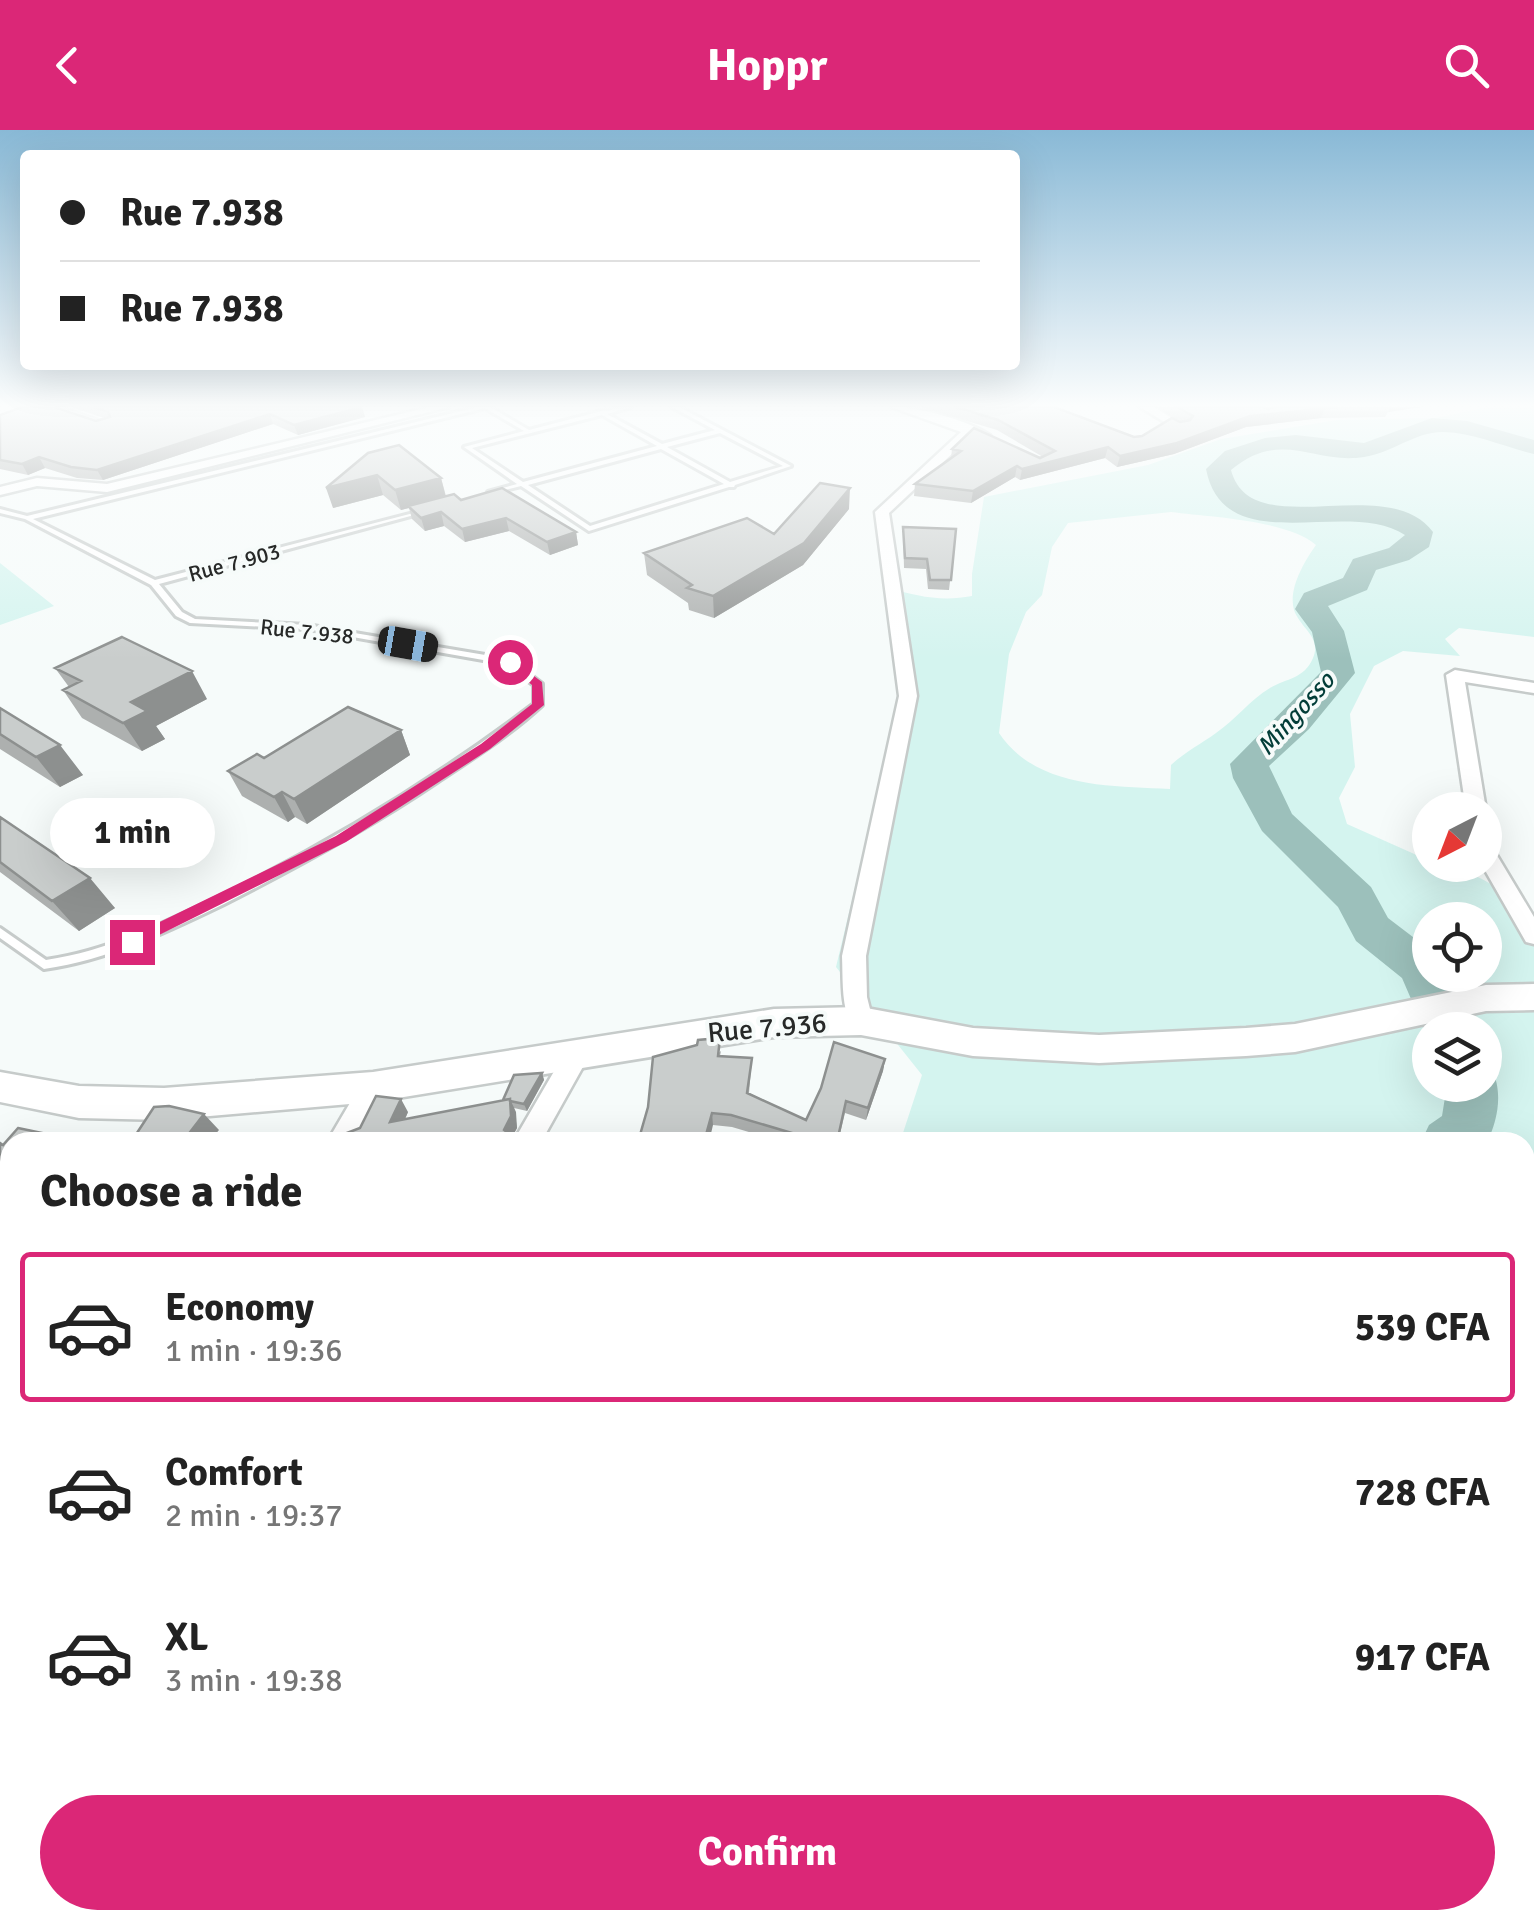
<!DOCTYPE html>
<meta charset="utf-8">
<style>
:root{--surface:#fff;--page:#f6f6f6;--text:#222;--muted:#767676;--line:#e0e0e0;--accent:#db2777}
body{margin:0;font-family:Signika,sans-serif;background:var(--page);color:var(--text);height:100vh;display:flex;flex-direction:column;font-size:38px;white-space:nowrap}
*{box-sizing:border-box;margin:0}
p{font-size:32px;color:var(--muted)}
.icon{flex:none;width:55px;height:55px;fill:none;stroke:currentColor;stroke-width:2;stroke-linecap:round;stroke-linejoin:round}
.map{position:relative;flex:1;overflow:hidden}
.sheet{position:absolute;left:0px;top:1002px;width:1535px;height:798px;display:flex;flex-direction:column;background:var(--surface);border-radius:30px 30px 0 0;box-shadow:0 10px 40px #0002}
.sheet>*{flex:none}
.top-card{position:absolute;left:20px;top:20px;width:1000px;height:220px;border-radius:10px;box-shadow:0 10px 40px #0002;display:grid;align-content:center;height:220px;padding:0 40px;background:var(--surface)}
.needle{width:65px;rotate:222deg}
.controls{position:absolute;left:1412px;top:662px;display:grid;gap:20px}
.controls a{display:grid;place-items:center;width:90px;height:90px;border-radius:50%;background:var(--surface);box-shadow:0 10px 40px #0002;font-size:50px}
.end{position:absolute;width:45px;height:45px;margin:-22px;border:12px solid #db2777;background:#fff;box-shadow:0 0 0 5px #fff}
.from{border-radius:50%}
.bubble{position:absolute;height:70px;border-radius:35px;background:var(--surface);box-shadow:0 10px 40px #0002;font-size:32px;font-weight:700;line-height:70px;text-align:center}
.car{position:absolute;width:30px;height:60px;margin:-30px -15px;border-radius:12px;box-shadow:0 0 8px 2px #0007;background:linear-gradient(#222 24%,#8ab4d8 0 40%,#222 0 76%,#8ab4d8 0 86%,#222 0)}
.top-card b{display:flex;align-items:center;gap:35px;height:95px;font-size:38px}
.top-card b+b{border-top:2px solid var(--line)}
.top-card i{width:25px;height:25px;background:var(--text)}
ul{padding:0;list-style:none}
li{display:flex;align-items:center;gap:30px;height:150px;margin:0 20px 15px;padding:0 20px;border:5px solid transparent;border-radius:10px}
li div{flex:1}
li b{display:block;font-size:38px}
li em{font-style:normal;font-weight:700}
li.active{border-color:var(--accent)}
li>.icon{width:90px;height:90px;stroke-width:1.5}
h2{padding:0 40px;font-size:45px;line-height:120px}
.cta{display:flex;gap:20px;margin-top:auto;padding:20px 40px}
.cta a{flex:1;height:115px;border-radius:60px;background:var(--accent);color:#fff;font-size:40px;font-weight:700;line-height:115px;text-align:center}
header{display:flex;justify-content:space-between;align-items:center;height:130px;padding:0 40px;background:var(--accent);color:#fff;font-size:45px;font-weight:700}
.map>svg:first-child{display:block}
.green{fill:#d4f4ef;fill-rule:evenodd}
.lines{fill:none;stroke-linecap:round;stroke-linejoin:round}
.stream{stroke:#9cc0bb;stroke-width:9}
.river{fill:#9cc0bb;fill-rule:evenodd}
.lane-casing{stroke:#c6cbca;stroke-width:6}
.street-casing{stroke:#c6cbca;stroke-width:5}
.secondary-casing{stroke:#c6cbca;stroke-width:5}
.lane{fill:#fff;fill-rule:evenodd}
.street{fill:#fff;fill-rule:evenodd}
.secondary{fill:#fff;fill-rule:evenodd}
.wall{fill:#adb0af}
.shaded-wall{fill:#8d908f}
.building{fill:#c9cdcc;stroke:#8d908f;stroke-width:2.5}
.route{fill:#db2777}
.labels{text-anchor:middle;stroke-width:8;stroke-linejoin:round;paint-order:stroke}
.far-street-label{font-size:22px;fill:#272928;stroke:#f6fbfa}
.far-water-label{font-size:25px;font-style:italic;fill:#023d38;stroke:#f6fbfa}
.street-label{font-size:28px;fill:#272928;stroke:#f6fbfa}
</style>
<header><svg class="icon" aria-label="back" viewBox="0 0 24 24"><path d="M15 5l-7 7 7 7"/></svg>Hoppr<svg class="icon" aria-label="search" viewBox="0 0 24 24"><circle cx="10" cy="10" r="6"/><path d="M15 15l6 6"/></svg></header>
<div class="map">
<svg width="1534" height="1798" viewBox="0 0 1534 1798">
<rect width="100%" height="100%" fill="#f6fbfa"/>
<path class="green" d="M1488 277H1534V507L1459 498 1445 509 1460 526 1403 521 1374 536 1350 584 1355 637 1339 668 1347 694 1430 731V735C1469 735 1503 761 1534 782V1798H539L542 1790H1525V1012H900L922 945 836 837 901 565 888 458C917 466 941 472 972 466V444L984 367 1148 335 1221 309 1337 290 1436 288ZM1171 382C1209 387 1288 390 1316 415 1304 432 1288 459 1294 480 1300 498 1322 507 1313 528 1304 549 1287 548 1270 558 1250 570 1235 590 1216 603 1201 614 1185 622 1171 635L1170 659C1109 656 1036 658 999 603L1009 524 1026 482 1042 465 1052 417 1068 393ZM1430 790H1485V845H1430ZM1430 900H1485V955H1430Z
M0 433 54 476 0 495Z"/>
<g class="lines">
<path class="stream" d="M610 1012 648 1008"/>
<path class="river" d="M1432 288 1467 291 1534 310V324C1504 317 1475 303 1444 302 1416 301 1392 323 1364 327 1314 335 1281 298 1231 340 1251 416 1387 340 1433 402L1429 417 1409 430 1376 440 1367 460 1328 476 1344 501 1355 543 1309 599 1269 636 1292 684 1371 757 1388 788 1430 820V845H1448L1473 900H1430V913L1402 848 1356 811 1338 777 1262 701 1233 648 1230 634 1321 542 1312 502 1295 479 1304 463 1343 448 1353 429 1389 418 1405 405C1348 367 1224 432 1206 339L1225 321 1265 308 1296 305 1364 313Z
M1485 937 1492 940C1503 962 1498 990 1487 1012H1421L1429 995 1442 986 1447 955H1485Z
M1525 1388 1534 1392V1547L1525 1551Z
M1245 1790H1338L1341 1798H1248Z"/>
<g class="lane-casing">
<path id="lane" d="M478 277H490L529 300 602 281 631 277 607 284 662 314 715 300 672 277H679L791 336 735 355 734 357H729L589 401 521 356 488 364V362L517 354 464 317 524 301 485 278 33 389 155 450 429 379V381L159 454 182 482 195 489 307 495 509 529 542 554V575C511 604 473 628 437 652 369 698 297 737 224 774 166 802 108 830 44 839L0 808V798L46 830C107 821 163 794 219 767 330 713 435 649 534 574V555L506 534 307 499 190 493 176 486 151 455 25 389 0 383V379L27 386ZM602 285 657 316 523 352 472 318ZM720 303 783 336 730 352 667 317ZM661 319 724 354 590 396 528 355Z"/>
</g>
<g class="street-casing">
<path id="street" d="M43 277H60L112 295 102 297Z
M430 277H449L107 362 37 356 0 365V357L37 348 107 354Z
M891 277C921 277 966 290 990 305L984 308 972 305 889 383 917 566 866 826 867 867 873 891 870 898H852C841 875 843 851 842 826L899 566 875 382 961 302Z
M1140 277H1154L1186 297 1176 299Z
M1455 540 1534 553V563L1465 552 1486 680 1485 682 1466 680 1446 545Z
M1485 715 1492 717 1534 787V814L1526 812 1482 735H1485Z
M576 916 585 919 589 926 541 1012H513L567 919Z
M373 946 382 949 386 957 355 1012H327L364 949Z
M10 1153V1191L0 1195V1157Z
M0 1327 10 1332V1368L0 1363Z
M10 1398V1441L0 1445V1402Z"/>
</g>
<g class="secondary-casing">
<path id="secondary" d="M1534 854V880L1486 881 1295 922 1246 926 1099 933 973 926 861 905 774 907 373 972 164 990 79 988 0 972V942L79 956 164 958 373 942 774 879 861 877 973 898 1099 905 1246 898 1295 894 1486 855Z"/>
</g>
<use href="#lane" class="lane"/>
<use href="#street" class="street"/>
<use href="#secondary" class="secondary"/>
</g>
<path class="wall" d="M71 277H362L365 287 298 305 273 294 103 350 77 348 45 338 28 345 0 339V285L96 291 104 288Z
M920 277H1054L1134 307 1142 306 1182 292 1155 277H1264L1267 279 1270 278 1269 277H1421L1388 282 1385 287 1321 288 1246 297 1174 324 1117 337 1105 328 1020 350 1015 347 971 373 914 366 915 354 951 328 952 319 1040 328 1043 327 997 300Z
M368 323 441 348 446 366 576 402 578 415 550 425 509 401 465 412 444 396 425 401 412 389 409 378 401 380 383 365 333 378Z
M849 379 803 435 714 488 689 480 688 473 647 445 644 423 774 404Z
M903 397 956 399 949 460 928 459 926 439 904 438Z
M55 538 207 569 156 596 165 609 142 621 82 588 63 560 69 557Z
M0 578 83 645 60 657 0 619Z
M401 600 410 625 307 694 295 687 288 692 242 666 228 641 264 628Z
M0 687 115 778 79 801 0 742Z
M721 921 720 926 752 928 749 963 806 990 885 929 883 941 866 990 845 983 838 1012H783L732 997 713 995 648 977Z
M542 943 544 950 527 981 514 978 517 998 512 1007 515 1012H344L339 1006 408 982 405 989 503 970Z
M112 1790H131L187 1796V1798H18L30 1794 97 1795Z"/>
<path class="shaded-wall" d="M362 277 365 287 298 305 294 295Z
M1325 277 1321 288 1246 297 1174 324 1117 337 1120 326 1250 286Z
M1390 277H1421L1388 282Z
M270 284 273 294 103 350 97 340Z
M1108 317 1105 328 1020 350 1022 339Z
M39 327 45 338 28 345 22 334Z
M1017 336 1015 347 971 373 973 361Z
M377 345 383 365 333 378 326 358Z
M441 348 446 368 401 380 395 360Z
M850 358 849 379 803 435 714 488 713 466Z
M441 382 444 396 425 401 421 388Z
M506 388 509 401 465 412 462 399Z
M576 402 578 415 550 425 547 412Z
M192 541 207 569 156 596 165 609 142 621 123 593 131 572Z
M401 600 410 625 307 694 294 669Z
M60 615 83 645 60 657 36 627Z
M282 662 295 687 288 692 274 667Z
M90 748 115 778 79 801 52 771Z
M885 929 883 941 866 990 868 978Z
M542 943 544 950 527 981 524 974Z
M401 969 408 982 398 1005 390 992Z
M510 969 516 982 517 998 512 1007 515 1012H487L504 1000Z
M712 983 713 995 709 1012H704Z
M204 984 219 1000 209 1012H187L184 1010Z
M10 1088V1124L0 1134V1098Z
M0 1376 10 1382V1400L0 1398Z
M0 1675 10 1681V1731L4 1740 0 1741Z
M314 1790H334L333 1793 323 1798H312Z"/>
<path class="building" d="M22 277H54L96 291 110 287 108 282 94 277H362L294 295 270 284 97 340 71 337 39 327 22 334 0 330V285Z
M956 277H1054L1134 307 1142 306 1172 288 1180 292 1190 290 1193 286 1177 277H1264L1267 279 1276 277H1338L1250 286 1177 313 1120 326 1108 317 1022 339 1017 336 973 361 915 354 961 321 952 319 974 298 1040 328 1055 321 998 290Z
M399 315 441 348 395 360 377 345 326 358 368 323Z
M820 353 850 358 804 413 713 466 687 458 692 455 644 423 747 388 774 404Z
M502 358 576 402 547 412 506 388 462 399 441 382 421 388 408 376 454 364 461 370Z
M903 397 956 399 951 450H930L927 429 905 428Z
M122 507 192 541 131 572 147 581 123 593 63 560 81 551 55 538Z
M348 577 401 600 294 669 282 662 274 667 228 641 257 624 264 628Z
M0 578 60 615 36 627 0 604Z
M0 687 90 748 52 771 0 732Z
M720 908 718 926 752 928 747 963 806 990 821 958 834 912 885 929 868 978 846 971 837 1012H817L819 1011 731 985 712 983 704 1012H638L648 977 653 927 697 915 698 910Z
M542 943 524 974 510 971V969L503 970 514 945Z
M376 966 401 969 390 992 510 969 511 986 504 1000 512 1006 487 1012H380L339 1006 360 998Z
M169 976 204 984 184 1010 187 1012H131L154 977Z
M18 998 76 1010 73 1012H10V1088L0 1098V1013L3 1015Z
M10 1253V1326L4 1335 0 1334V1267Z
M10 1445V1509L0 1507V1463Z
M258 1790H314L312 1798H287Z"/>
<linearGradient id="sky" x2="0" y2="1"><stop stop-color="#89b9d6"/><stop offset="0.52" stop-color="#fbfdfd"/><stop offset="1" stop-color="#fbfdfd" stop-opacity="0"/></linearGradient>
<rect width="1534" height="529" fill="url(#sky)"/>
<path class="route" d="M510 528 542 552 544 575 490 619 346 712 137 816H127V808L336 706 481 614 532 574V555L506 534Z"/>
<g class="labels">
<g class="far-street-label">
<text transform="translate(234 432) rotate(-15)" y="8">Rue 7.903</text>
<text transform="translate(307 501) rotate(6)" y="8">Rue 7.938</text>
</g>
<g class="far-water-label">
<text transform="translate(1295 583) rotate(-48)" y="9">Mingosso</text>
</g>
<g class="street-label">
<text transform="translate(767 897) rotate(-5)" y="10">Rue 7.936</text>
</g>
</g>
</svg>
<div class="controls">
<a><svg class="needle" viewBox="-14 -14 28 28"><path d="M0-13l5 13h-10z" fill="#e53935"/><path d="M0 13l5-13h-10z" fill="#767676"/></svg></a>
<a><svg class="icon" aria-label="locate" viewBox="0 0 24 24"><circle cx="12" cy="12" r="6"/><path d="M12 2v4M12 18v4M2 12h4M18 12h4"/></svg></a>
<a><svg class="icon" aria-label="layers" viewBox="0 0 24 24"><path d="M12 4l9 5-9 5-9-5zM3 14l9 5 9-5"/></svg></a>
</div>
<i class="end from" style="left:510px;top:532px"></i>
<i class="end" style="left:132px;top:812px"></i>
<div class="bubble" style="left:50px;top:668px;width:165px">1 min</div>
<i class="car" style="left:408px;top:514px;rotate:100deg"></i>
<div class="top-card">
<b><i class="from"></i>Rue 7.938</b>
<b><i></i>Rue 7.938</b>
</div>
<section class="sheet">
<h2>Choose a ride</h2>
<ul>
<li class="active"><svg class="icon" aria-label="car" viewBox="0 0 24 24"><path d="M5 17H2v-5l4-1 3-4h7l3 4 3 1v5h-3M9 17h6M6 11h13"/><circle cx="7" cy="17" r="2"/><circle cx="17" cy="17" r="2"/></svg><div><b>Economy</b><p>1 min · 19:36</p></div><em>539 CFA</em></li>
<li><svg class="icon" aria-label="car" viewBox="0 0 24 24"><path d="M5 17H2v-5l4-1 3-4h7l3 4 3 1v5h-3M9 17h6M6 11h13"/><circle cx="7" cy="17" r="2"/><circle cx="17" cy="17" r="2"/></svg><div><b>Comfort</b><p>2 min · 19:37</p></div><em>728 CFA</em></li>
<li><svg class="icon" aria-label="car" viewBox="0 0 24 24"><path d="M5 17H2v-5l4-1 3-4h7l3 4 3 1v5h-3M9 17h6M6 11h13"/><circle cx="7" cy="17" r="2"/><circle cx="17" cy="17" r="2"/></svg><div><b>XL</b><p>3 min · 19:38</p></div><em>917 CFA</em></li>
</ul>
<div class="cta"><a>Confirm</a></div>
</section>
</div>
